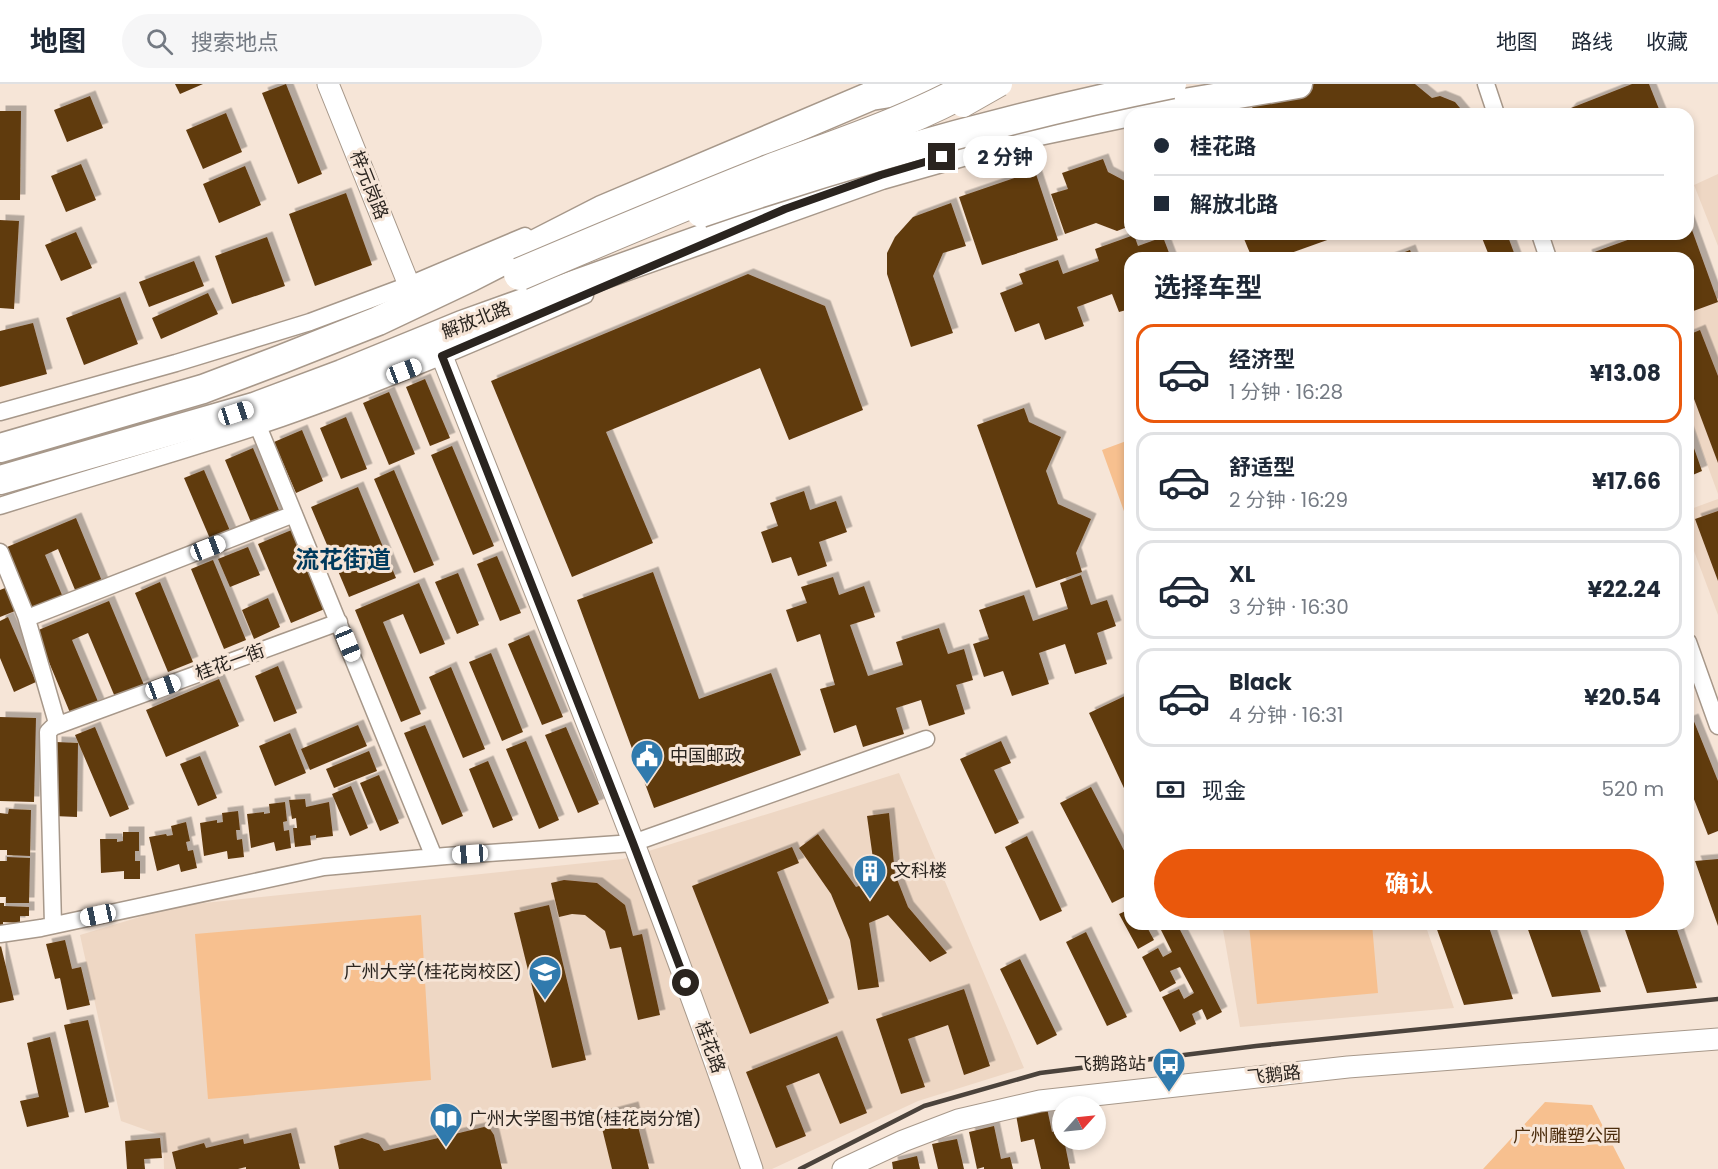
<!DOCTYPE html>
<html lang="zh">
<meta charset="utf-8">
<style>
:root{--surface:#fff;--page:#f6f6f7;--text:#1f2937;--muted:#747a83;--line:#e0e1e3;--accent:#ea580c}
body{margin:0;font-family:Poppins,"Noto Sans SC",sans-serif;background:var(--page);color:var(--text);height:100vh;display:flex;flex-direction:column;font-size:22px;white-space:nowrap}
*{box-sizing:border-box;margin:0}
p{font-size:20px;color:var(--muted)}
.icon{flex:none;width:33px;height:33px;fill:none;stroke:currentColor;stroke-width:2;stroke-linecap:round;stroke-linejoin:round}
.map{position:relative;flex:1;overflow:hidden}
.panel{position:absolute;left:1124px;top:168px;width:570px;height:678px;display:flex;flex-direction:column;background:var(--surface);border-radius:18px;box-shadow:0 3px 9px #0003}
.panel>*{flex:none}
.top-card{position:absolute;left:1124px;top:24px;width:570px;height:132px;border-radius:18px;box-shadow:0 3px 9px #0003;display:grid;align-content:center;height:132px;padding:0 30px;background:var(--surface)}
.needle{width:39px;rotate:63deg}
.buttons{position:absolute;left:1052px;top:1012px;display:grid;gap:12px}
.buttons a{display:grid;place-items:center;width:54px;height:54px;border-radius:50%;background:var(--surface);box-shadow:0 3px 9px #0003;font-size:30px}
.end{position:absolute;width:27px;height:27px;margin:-14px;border:8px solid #2a241f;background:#fff;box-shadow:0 0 0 3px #fff}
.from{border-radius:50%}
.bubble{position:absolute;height:42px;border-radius:21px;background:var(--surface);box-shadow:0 3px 9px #0003;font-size:20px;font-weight:700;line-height:42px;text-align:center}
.car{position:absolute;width:18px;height:36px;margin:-18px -9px;border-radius:8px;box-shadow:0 0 4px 2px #0007;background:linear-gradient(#fff 24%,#345 0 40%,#fff 0 76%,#345 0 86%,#fff 0)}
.top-card b{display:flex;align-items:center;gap:21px;height:57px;font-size:22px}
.top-card b+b{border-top:2px solid var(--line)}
.top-card i{width:15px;height:15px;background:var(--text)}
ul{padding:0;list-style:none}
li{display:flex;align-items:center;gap:18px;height:99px;margin:0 12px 9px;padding:0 18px;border:3px solid var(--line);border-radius:18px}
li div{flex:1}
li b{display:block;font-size:22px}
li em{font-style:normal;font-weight:700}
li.current{border-color:var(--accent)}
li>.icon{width:54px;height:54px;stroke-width:1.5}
h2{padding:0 30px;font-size:27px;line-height:72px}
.pay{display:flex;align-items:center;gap:15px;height:66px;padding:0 30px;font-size:22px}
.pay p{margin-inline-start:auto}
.button{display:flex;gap:12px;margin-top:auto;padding:12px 30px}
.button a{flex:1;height:69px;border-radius:36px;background:var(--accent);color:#fff;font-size:24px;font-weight:700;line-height:69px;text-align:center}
header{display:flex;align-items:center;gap:36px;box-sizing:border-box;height:84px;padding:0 30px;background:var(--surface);border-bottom:2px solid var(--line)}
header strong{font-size:28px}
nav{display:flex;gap:33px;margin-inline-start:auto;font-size:21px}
.search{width:420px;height:54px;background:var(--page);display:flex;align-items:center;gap:15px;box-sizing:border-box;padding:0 21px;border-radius:33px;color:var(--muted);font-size:22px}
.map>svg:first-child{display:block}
.built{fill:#eed7c4}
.green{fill:#f7c08f}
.building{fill:#613a11;filter:url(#shadow)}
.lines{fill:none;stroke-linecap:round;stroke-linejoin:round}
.minor-casing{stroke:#a7988a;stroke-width:19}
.tertiary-casing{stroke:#a7988a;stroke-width:23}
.trunk-casing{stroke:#a7988a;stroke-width:31}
.minor{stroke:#fff;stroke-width:16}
.tertiary{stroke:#fff;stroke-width:21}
.trunk{stroke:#fff;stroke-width:28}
.rail{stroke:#4b433c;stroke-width:4.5}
.secondary-bridge-casing{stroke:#a7988a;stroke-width:26;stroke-linecap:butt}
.trunk-bridge-casing{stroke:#a7988a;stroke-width:31;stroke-linecap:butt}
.motorway-bridge-casing{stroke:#a7988a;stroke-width:34;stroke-linecap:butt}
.secondary-bridge{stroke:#fff;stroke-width:24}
.trunk-bridge{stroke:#fff;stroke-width:28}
.motorway-bridge{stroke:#fff;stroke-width:32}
.route{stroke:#2a241f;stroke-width:8}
.labels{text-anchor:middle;stroke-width:6;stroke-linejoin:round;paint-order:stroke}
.street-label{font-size:18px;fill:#2a241f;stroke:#f6e5d7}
.poi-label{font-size:18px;fill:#2a241f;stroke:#f6e5d7;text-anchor:start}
.park-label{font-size:18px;fill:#4c2d0d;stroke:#f6e5d7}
.district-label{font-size:24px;font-weight:bold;fill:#00395b;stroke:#f6e5d7}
</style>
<header>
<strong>地图</strong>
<div class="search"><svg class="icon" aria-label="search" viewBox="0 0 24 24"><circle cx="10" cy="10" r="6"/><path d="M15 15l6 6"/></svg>搜索地点</div>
<nav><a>地图</a><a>路线</a><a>收藏</a></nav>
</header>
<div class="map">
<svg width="1718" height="1085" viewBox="0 0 1718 1085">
<defs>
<filter id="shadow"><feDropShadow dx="5.5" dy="-5.5" stdDeviation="0" flood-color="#0004"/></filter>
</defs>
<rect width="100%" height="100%" fill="#f6e5d7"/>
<path class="built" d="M1718 90V162L1694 101Z
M1718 206V410L1688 328V221Z
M1718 415V531L1688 451V426Z
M899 689 1024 984 918 1017 772 1085H164L163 1052 121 1037 80 851 176 822 623 775Z
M1222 840H1425L1454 924 1240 943Z"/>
<path class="green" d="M1129 356V429L1125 430 1102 366Z
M421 831 431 996 208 1015 195 850Z
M1264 840H1372L1378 909 1257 920 1249 841Z
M1545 1018 1592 1021 1625 1085H1483Z"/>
<path class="building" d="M175 0H203L180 10Z
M286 0 322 90 298 100 262 9Z
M1224 0H1415L1432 14 1440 12 1455 18 1465 30H1260Z
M1632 0H1649L1661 30H1566L1571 24Z
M90 12 103 44 67 58 54 26Z
M0 27H21L20 116H0Z
M226 29 242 68 203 85 186 46Z
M1103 75 1108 88 1127 98 1130 97V142L1117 147 1096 139 1065 150 1051 110 1068 105 1062 89Z
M81 80 96 116 66 128 51 92Z
M245 82 261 121 219 139 203 100Z
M1035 87 1058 156 982 181 959 113Z
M346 109 372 181 315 202 289 130Z
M951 119 966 162 943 169 933 192 953 249 911 263 887 190V169L895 153 913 133Z
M1688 135 1718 218 1688 229V174H1587L1586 171 1644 150H1688Z
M0 136 19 137 14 225 0 224Z
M76 148 92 184 61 197 45 161Z
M1242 150H1344L1277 174H1252Z
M1493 150H1507L1516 174H1490L1482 154Z
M1134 151 1138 162 1163 153 1171 174H1130V225L1119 228 1112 210 1077 223 1084 242 1045 256 1039 239 1015 248 1000 209 1023 200 1019 190 1058 176 1063 190 1099 177 1095 165Z
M267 153 285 202 232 220 215 172Z
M1410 166 1413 174H1389Z
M194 177 204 202 149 223 139 198Z
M748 190 825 222 863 326 789 356 760 284 606 348 653 459 572 493 491 297Z
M208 209 218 230 161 255 152 234Z
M120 213 138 260 84 281 66 234Z
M33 239 47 290 0 303V247Z
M1700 246 1718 292V379L1688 299V251Z
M425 295 450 354 430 362 406 303Z
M389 308 415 370 389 381 363 319Z
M1024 324 1029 338 1061 353 1046 387 1058 420 1091 435 1076 469 1082 488 1036 504 977 341Z
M346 333 367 385 341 395 320 344Z
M302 346 323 397 296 409 274 358Z
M1688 347 1702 387 1688 393Z
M452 362 494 462 473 471 431 371Z
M253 364 281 431 253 443 225 376Z
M204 386 231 449 211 457 184 394Z
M394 386 434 481 414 489 374 395Z
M358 403 396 494 349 513 311 423Z
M804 407 810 426 836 417 847 448 819 458 827 482 798 492 791 473 772 479 761 448 778 442 770 419Z
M1718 427V497L1695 435Z
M76 434 104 502 78 513 58 465 45 471 65 518 35 531 7 463Z
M294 445 327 524 291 539 258 460Z
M248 463 260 491 230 503 218 475Z
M497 472 521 529 500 537 477 480Z
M213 476 246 556 224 565 191 485Z
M653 488 699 615 771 589 801 671 654 724 577 516Z
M458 489 479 541 457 550 435 498Z
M1081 491 1091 521 1107 516 1116 542 1097 549 1107 580 1075 590 1065 560 1039 569 1049 600 1012 612 1003 587 984 593 973 560 989 555 979 526 1024 511 1033 537 1068 525 1060 499Z
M833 493 839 511 864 502 875 533 850 541 868 592 903 581 896 558 939 544 948 570 964 565 973 596 956 601 965 630 929 642 921 616 896 624 904 650 863 663 856 641 834 649 820 605 835 601 820 550 797 558 786 526 807 519 801 503Z
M160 498 193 578 168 588 135 509Z
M419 499 445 560 420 570 403 530 383 538 421 630 401 638 355 526Z
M5 504 15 527 0 533V506Z
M268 514 280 543 254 555 242 526Z
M109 517 144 601 115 613 88 549 72 556 99 620 71 631 36 547Z
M8 533 36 598 14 608 0 574V537Z
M529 551 563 633 542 641 508 560Z
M491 569 523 648 502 657 469 578Z
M278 582 297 629 274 638 255 592Z
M451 583 485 665 463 674 429 593Z
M219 595 239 642 166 673 146 626Z
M1127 611 1130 616V717L1089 629Z
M0 633 36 634 34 718 0 717Z
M1693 635 1718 697V747L1708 751 1688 700V637Z
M358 641 367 662 310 686 301 665Z
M425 641 463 732 442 741 404 649Z
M95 643 129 725 110 733 75 651Z
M566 643 599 720 578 729 545 651Z
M290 649 306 689 275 702 259 662Z
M526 657 559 736 539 745 506 665Z
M1001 657 1011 679 994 686 1019 739 995 750 960 675Z
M56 658 78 659 77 733 54 732Z
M369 667 377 687 334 704 326 685Z
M200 672 217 714 198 722 180 680Z
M488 677 513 736 493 744 469 685Z
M379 691 399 739 380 747 360 699Z
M351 702 368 744 350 752 332 710Z
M1091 703 1130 778V810L1112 819 1060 719Z
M305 715 306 723 329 718 333 752 316 754V751L310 752 311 761 295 763 293 744H297L296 734 292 735 289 716Z
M285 718 287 737 283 738 284 747 289 746 291 764 276 767 274 758 251 764 247 730 264 728V730L270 729 269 720Z
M9 725 31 726 30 772 7 771V766H0V729L8 730Z
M238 727 240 746H236L237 756 242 755 244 773 228 775 227 767 204 772 200 739 217 736V739L223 738 222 729Z
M889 729 895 790 908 823 947 869 930 878 888 831 869 839 879 903 858 906 850 856 831 810 799 764 818 750 856 803 876 796 867 732Z
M186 738 190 757 186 758 188 767 193 766 197 784 181 788 179 780 157 787 149 753 166 750 167 752 173 751 171 742Z
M123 748H139V767H135V777H140V795H124V787L101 789 100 755H117V758L123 757Z
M1027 752 1062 827 1040 837 1005 763Z
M792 763 799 779 777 788 829 919 750 950 692 802Z
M7 773 30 774 29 819H6V813H0V777H7Z
M1718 775V842L1695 777Z
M564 796 597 799 625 821 633 852 642 850 660 931 638 936 621 863 610 865 605 847 585 831 572 830 559 833 551 799Z
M0 819H4V822L29 823V832H20V839L3 838V841H0Z
M549 821 586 976 552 984 514 829Z
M1130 825V840H1158L1148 845 1154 856 1138 865 1119 830Z
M1158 840H1177L1222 928 1207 936 1202 925 1192 930 1196 940 1180 948 1162 913 1179 905 1184 915 1194 909 1180 883 1170 887 1176 899 1160 908 1142 873 1158 864 1163 873 1172 868Z
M1435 840H1488L1513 915 1464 921Z
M1526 840H1578L1601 908 1552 913Z
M1623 840H1675L1697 904 1647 909Z
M1086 848 1127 933 1107 942 1066 858Z
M65 856 72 885 81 883 90 921 67 926 60 894 55 895 46 860Z
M1 862 14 916 0 919V863Z
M1020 875 1057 951 1037 961 1000 885Z
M964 905 990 982 964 991 948 941 908 955 925 1003 901 1010 876 935Z
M88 936 109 1023 85 1029 64 941Z
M837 952 867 1029 840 1040 819 989 786 1002 806 1052 776 1064 746 988Z
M50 953 69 1033 27 1043 20 1017 39 1013 27 959Z
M633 1023 649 1085H612L599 1032Z
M1047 1024 1052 1048 1061 1045 1062 1056H1064L1070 1085H1041L1034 1055 1021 1058 1016 1031Z
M994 1042 1001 1075 1010 1073 1013 1085H984V1083L977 1085 969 1048Z
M484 1043 490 1045 494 1051 502 1085H339L334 1062 362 1054 379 1060 384 1067Z
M291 1049 300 1085H246V1083L238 1085H176L172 1068 204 1059 206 1064 243 1055 244 1060Z
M160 1054 162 1074 144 1075 145 1085H127L125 1057Z
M957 1055 964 1085H938L932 1060Z
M917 1072 920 1085H893L892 1078Z"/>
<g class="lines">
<g class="minor-casing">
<path id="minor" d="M1486 0 1496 30
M1540 150 1548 174
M0 328 176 279 310 238 409 201 525 152
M258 342 434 773
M0 422C94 392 189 366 282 334 385 298 485 254 585 211
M0 468 26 532 57 639 48 648 53 841
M35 531 294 430
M1688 558 1718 642
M53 643 339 538
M0 850 41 844 324 783 446 772 633 759 926 655"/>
</g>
<g class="tertiary-casing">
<path id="tertiary" d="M328 0 409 201
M442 272C548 542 659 810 752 1085
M843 1085 903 1057 958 1036 1040 1017 1348 983 1718 955"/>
</g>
<g class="trunk-casing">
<path id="trunk" d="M0 364 203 305 282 275 378 237 471 193 602 126 871 12 947 0
M0 396 254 323 342 290 462 241 881 91 1029 49 1125 29 1298 0"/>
</g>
<use href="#minor" class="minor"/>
<use href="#tertiary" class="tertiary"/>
<use href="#trunk" class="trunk"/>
<path class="rail" d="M800 1085 924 1022 1040 989 1256 962 1718 915"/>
<g class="secondary-bridge-casing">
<path id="secondary-bridge" d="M963 21 1000 0"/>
</g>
<g class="trunk-bridge-casing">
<path id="trunk-bridge" d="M701 129C856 76 1012 32 1172 0"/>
</g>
<g class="motorway-bridge-casing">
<path id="motorway-bridge" d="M520 190C602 155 683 121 766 88 837 61 910 38 977 0"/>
</g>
<use href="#secondary-bridge" class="secondary-bridge"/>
<use href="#trunk-bridge" class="trunk-bridge"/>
<use href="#motorway-bridge" class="motorway-bridge"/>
</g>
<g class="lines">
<path class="route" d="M686 899 633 759 442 272 785 125 881 91 942 73"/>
</g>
<defs>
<g id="civic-pin" transform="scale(1.725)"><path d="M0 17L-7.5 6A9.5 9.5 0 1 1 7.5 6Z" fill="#307aad" stroke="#f6e5d7"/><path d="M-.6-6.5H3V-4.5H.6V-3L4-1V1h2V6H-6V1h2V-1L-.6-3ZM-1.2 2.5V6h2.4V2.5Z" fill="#fff"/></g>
<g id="building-pin" transform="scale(1.725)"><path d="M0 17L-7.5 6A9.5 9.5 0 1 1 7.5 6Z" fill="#307aad" stroke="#f6e5d7"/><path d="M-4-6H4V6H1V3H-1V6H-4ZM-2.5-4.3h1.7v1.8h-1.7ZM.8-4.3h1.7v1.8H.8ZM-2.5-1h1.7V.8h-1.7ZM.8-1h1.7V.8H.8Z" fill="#fff"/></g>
<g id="university-pin" transform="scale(1.725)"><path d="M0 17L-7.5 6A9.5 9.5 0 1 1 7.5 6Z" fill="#307aad" stroke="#f6e5d7"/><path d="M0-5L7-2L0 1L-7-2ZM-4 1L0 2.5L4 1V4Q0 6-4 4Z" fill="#fff"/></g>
<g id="bus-pin" transform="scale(1.725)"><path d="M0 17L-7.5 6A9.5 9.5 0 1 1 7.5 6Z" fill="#307aad" stroke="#f6e5d7"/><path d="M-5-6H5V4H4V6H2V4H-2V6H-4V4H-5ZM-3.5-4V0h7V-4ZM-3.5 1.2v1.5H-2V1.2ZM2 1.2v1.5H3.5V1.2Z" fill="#fff"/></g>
<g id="library-pin" transform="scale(1.725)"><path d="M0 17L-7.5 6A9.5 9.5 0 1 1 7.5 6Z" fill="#307aad" stroke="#f6e5d7"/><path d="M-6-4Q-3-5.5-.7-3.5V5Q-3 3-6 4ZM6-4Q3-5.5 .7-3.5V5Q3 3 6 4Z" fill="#fff"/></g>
</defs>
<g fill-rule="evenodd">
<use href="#civic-pin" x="647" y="672"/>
<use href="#building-pin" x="870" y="787"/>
<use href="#university-pin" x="545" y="888"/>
<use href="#bus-pin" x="1169" y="980"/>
<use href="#library-pin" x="446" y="1035"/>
</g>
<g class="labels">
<g class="street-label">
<text transform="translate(369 101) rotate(68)" y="6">梓元岗路</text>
<text transform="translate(476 236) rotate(-21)" y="6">解放北路</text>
<text transform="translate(230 578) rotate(-20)" y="6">桂花一街</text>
<text transform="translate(710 963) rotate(70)" y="6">桂花路</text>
<text transform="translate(1274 991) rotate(-6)" y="6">飞鹅路</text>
</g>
<g class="poi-label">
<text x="670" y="678">中国邮政</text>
<text x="893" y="793">文科楼</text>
<text x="522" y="894" text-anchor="end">广州大学(桂花岗校区)</text>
<text x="1146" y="986" text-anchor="end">飞鹅路站</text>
<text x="469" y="1041">广州大学图书馆(桂花岗分馆)</text>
</g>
<g class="park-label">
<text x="1567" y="1058">广州雕塑公园</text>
</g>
<g class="district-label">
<text x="343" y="484">流花街道</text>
</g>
</g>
</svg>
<div class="buttons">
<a><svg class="needle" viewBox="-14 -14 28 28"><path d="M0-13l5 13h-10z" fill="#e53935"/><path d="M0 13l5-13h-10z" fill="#747a83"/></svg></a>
</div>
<i class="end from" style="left:686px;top:899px"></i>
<i class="end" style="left:942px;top:73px"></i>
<div class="bubble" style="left:963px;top:52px;width:84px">2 分钟</div>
<i class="car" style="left:404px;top:287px;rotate:69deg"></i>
<i class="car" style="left:236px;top:329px;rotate:72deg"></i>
<i class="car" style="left:208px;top:464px;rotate:69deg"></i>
<i class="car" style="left:348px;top:560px;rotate:158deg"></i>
<i class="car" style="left:163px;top:603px;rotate:70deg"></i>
<i class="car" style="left:470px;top:770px;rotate:266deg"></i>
<i class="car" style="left:98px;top:831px;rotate:258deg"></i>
<div class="top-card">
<b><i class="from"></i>桂花路</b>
<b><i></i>解放北路</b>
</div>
<section class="panel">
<h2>选择车型</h2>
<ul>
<li class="current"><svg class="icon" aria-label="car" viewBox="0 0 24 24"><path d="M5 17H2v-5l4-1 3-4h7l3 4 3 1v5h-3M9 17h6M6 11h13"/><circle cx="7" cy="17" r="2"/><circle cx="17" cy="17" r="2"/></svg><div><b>经济型</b><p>1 分钟 · 16:28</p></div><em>¥13.08</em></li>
<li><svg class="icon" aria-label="car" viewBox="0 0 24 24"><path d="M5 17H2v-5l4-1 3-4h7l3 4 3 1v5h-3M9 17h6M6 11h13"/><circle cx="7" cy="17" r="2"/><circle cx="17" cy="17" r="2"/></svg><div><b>舒适型</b><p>2 分钟 · 16:29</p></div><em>¥17.66</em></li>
<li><svg class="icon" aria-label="car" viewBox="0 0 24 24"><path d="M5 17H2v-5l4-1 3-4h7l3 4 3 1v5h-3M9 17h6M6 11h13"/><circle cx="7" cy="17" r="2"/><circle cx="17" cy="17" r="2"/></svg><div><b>XL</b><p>3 分钟 · 16:30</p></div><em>¥22.24</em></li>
<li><svg class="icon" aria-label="car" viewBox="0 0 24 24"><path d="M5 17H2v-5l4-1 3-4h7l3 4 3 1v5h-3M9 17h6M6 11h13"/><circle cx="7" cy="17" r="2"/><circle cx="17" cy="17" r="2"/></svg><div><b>Black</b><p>4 分钟 · 16:31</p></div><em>¥20.54</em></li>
</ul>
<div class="pay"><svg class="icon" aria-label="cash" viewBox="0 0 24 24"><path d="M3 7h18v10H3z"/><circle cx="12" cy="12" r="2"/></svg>现金<p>520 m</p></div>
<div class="button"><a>确认</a></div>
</section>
</div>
